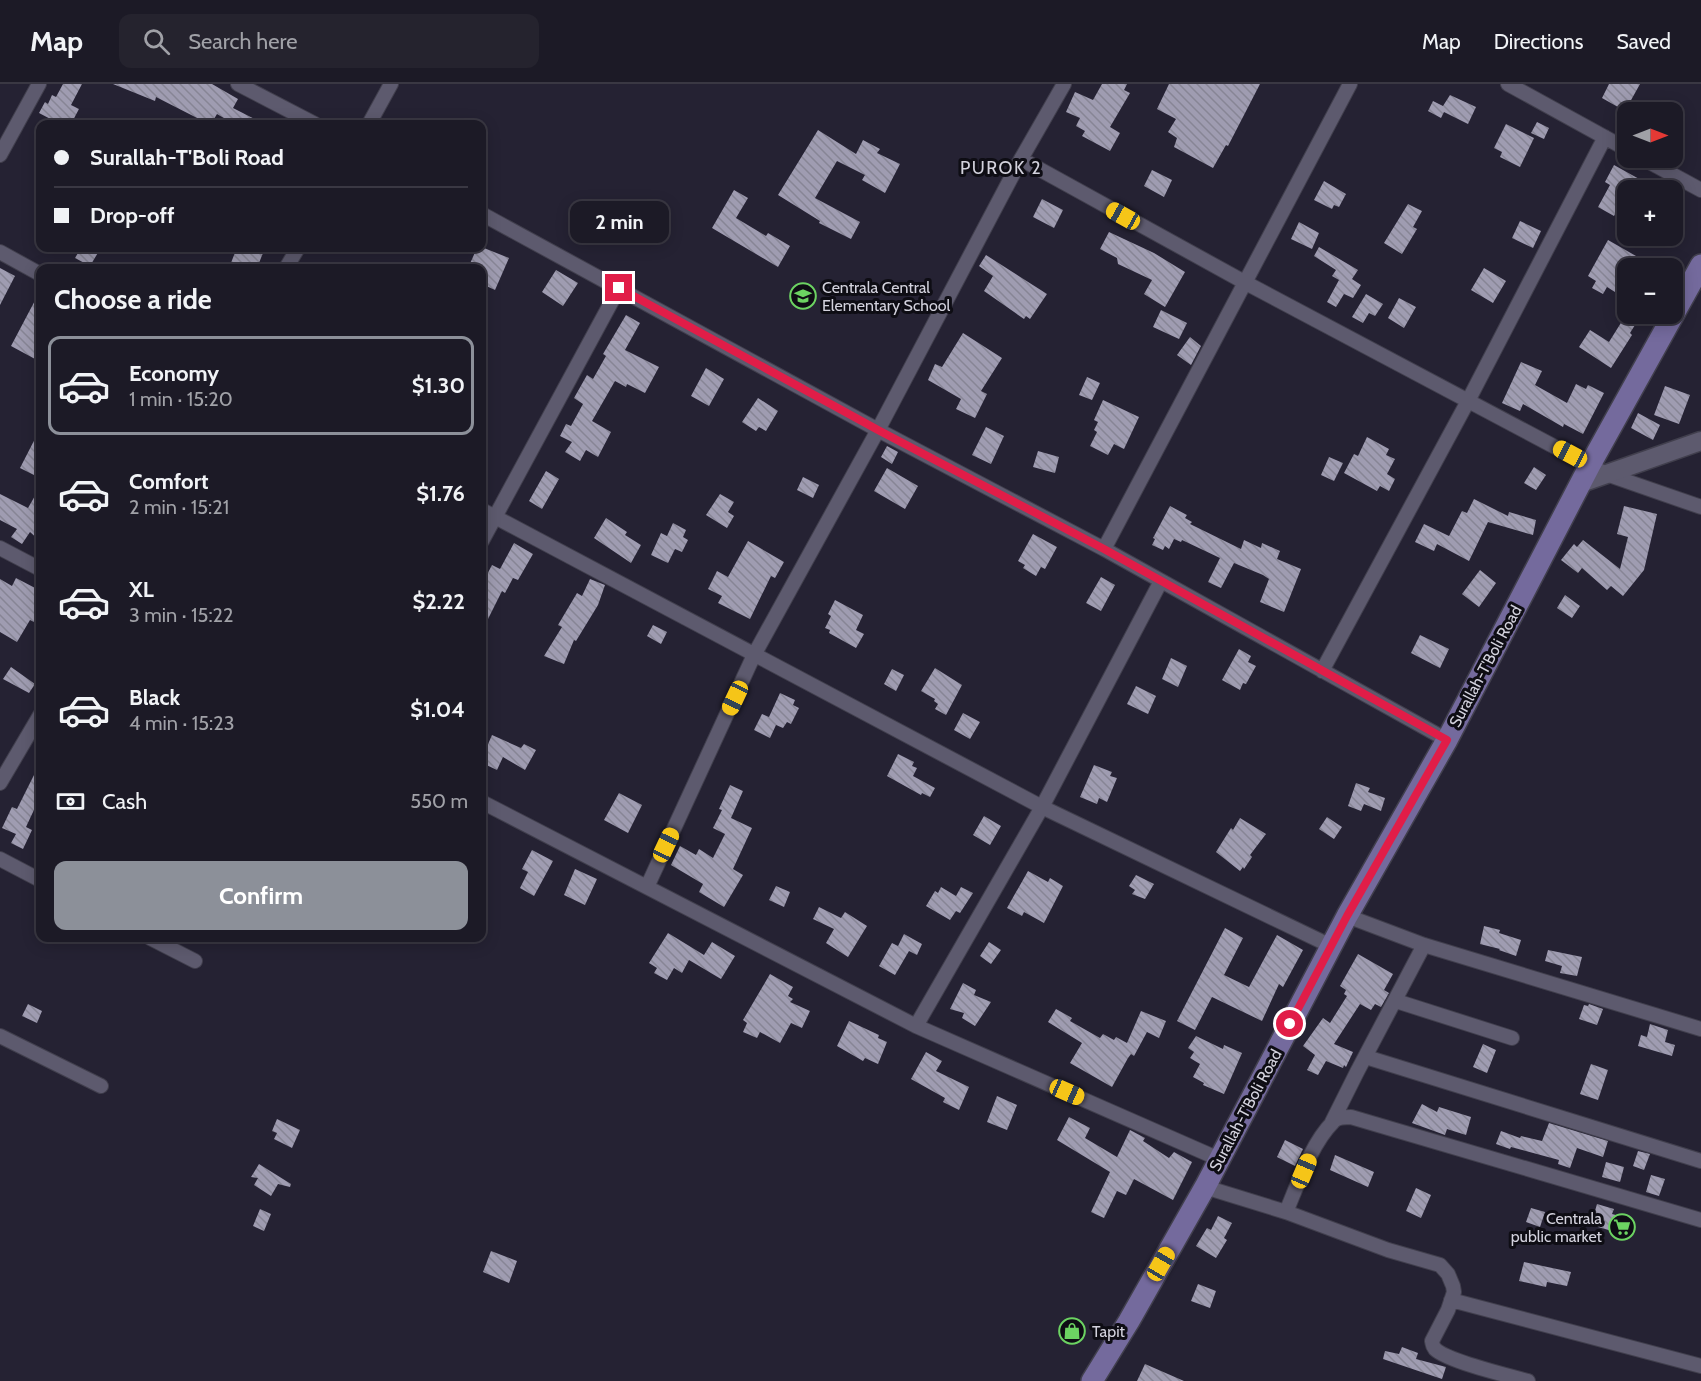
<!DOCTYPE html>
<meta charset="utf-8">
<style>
:root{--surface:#1c1a26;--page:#25232e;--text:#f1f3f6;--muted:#a0a1a7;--line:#3a3843;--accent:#8c9099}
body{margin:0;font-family:Cabin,sans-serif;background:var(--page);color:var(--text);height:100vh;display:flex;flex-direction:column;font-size:22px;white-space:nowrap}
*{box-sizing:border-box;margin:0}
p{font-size:20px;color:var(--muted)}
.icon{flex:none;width:33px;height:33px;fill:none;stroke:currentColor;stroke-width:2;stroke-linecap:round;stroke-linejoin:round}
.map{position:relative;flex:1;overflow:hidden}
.sheet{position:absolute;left:36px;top:180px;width:450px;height:678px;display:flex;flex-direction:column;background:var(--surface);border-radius:12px;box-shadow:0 3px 15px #0003,0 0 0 2px var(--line)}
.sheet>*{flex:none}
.banner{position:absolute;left:36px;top:36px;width:450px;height:132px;border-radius:12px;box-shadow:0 3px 15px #0003,0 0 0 2px var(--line);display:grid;align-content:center;height:132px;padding:0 18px;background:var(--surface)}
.needle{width:39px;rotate:90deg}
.buttons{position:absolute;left:1617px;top:18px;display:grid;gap:12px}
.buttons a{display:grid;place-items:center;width:66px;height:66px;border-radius:12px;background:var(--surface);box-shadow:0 3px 15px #0003,0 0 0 2px var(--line);font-size:30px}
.end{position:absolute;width:27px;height:27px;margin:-14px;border:8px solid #e11d48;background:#fff;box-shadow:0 0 0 3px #fff}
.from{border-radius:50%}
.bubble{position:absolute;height:42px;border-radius:12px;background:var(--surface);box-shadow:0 3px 15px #0003,0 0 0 2px var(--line);font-size:20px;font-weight:700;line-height:42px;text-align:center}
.car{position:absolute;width:18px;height:36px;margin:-18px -9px;border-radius:8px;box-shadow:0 0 4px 2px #0007;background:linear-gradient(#f5c518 24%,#345 0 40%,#f5c518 0 76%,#345 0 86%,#f5c518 0)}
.banner b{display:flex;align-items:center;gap:21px;height:57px;font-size:22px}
.banner b+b{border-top:2px solid var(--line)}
.banner i{width:15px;height:15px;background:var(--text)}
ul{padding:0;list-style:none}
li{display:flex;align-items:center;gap:18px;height:99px;margin:0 12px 9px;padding:0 6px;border:3px solid transparent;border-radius:12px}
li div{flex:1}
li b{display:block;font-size:22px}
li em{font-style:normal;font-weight:700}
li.on{border-color:var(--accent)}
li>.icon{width:54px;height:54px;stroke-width:1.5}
h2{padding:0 18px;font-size:27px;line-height:72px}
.pay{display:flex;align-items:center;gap:15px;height:66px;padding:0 18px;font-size:22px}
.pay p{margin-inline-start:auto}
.button{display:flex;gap:12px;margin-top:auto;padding:12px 18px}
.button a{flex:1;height:69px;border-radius:12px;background:var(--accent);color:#fff;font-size:24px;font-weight:700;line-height:69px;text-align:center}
header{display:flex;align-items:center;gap:36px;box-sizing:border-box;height:84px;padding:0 30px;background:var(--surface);border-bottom:2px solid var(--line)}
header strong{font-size:28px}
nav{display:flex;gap:33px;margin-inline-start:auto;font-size:21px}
.search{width:420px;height:54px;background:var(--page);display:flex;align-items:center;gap:15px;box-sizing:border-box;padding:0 21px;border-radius:12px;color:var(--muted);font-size:22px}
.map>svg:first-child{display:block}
.building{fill:url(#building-back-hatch)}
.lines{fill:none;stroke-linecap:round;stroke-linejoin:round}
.street-casing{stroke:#413f4d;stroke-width:16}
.secondary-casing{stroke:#413f4d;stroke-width:21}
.primary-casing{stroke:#413f4d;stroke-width:24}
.street{stroke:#5d5a6e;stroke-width:14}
.secondary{stroke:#5d5a6e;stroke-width:18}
.primary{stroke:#746a9d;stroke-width:21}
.route{stroke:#e11d48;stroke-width:8}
.labels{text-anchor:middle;stroke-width:6;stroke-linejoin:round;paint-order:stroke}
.poi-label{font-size:16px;fill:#d3d2dd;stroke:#0e0d14;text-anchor:start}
.street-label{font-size:16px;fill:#d3d2dd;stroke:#0e0d14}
.neighbourhood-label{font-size:18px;letter-spacing:1.5px;fill:#d3d2dd;stroke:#0e0d14}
</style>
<header>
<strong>Map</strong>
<div class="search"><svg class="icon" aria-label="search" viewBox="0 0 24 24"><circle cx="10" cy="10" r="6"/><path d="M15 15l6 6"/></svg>Search here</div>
<nav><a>Map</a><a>Directions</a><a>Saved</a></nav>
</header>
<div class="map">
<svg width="1701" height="1297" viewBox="0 0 1701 1297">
<defs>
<pattern id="building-back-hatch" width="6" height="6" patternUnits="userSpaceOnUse" patternTransform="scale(1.5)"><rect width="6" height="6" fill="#9f9cb1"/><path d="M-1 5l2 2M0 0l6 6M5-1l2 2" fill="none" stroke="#878595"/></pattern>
</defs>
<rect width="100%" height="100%" fill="#252233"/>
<path class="building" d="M63 0H82L71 21 79 25 71 40H60L39 29 45 18 48 20 52 11 56 13Z
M113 0H212L238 15 233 24 264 40H234L217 30 211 40H196L199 35 156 13 155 17Z
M1102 0H1127L1124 6 1130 9 1110 43 1120 49 1110 67 1082 52 1085 47 1076 42 1080 34 1066 28 1075 8 1093 16Z
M1169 0H1260L1228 62 1226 61 1213 84 1174 63 1177 54 1168 48 1176 35 1157 25Z
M1609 0H1640L1625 27 1602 14Z
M1450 11 1476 23 1468 40 1444 28 1441 34 1428 27 1433 17 1443 22Z
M1537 38 1549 44 1544 55 1531 49Z
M1506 40 1534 54 1520 83 1500 73 1502 68 1494 64Z
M818 46 856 70 863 56 880 65 877 69 900 80 885 109 862 96 865 91 837 77 815 114 860 138 851 155 819 139 820 137 778 111Z
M1614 81 1659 106H1628L1614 132 1598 123 1610 101 1605 98Z
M1152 86 1172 96 1164 113 1144 102Z
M1324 97 1346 110 1339 123 1334 121 1332 125 1314 116Z
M734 106 748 114 736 134 766 152 768 149 790 162 778 183 712 144Z
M1042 115 1063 126 1054 144 1033 133Z
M1408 120 1422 127 1413 143 1417 145 1402 170 1384 159Z
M1520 137 1541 147 1533 164 1512 154Z
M1299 138 1319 149 1312 165 1291 155Z
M1109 148 1154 169 1185 188 1165 223 1144 210 1152 196 1118 180 1117 174 1100 165Z
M1608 156 1636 172 1628 184V204L1620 199 1615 208 1607 203 1603 210 1592 204 1596 197 1588 192Z
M1319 163 1358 186 1352 195 1361 201 1353 214 1344 210 1336 223 1327 218 1339 196 1332 192 1336 186 1314 172Z
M81 164H92L99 167 90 182 75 174Z
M244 164H265L257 184H229L236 166 242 169Z
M477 164H484L509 174 495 206 482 200V184H468Z
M986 171 1047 210 1030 235 1026 232 1024 235 984 207 993 192 979 182Z
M0 184 15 192 0 221Z
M1484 184 1506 197 1493 219 1471 206Z
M556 186 578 199 563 222 542 208Z
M40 207V265L35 275 11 262Z
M1366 210 1383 220 1375 232 1369 229 1363 239 1352 233Z
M1399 214 1416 223 1404 244 1388 234Z
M1161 226 1187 239 1179 255 1153 243Z
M626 231 640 239 625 266 659 283 645 309 627 300 626 303 615 297 592 337 611 348 598 373 586 366 580 377 565 368 572 358 560 352 566 340 571 342 583 320 574 314 587 291 593 295 606 272 603 270Z
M1624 234 1635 241 1630 249 1632 251 1611 284 1579 263 1590 246 1609 258Z
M963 249 1002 274 981 307 987 310 975 334 956 325 961 315 928 296 935 280 942 283Z
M1190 253 1201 262 1191 281 1177 271Z
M1521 278 1542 287 1535 301 1567 319 1576 300 1586 305 1588 301 1604 309 1583 350 1564 340 1563 343 1523 320 1520 327 1502 319Z
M706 284 724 295 709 322 691 312Z
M1087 293 1100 299 1092 316 1079 311Z
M1665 302 1690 311 1679 340 1654 331Z
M758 314 778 327 766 347 759 343 756 347 742 338Z
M1103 316 1139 333 1124 365 1114 360 1108 371 1090 362 1097 348 1094 346 1098 338 1094 336Z
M1638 329 1660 341 1653 356 1631 344Z
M986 343 1004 352 991 380 972 371Z
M40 345V394L20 384Z
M1367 353 1389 365 1386 371 1395 375 1387 390 1395 395 1389 407 1380 402 1377 407 1344 389 1354 370 1358 372Z
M887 362 898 368 892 380 881 373Z
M1038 367 1059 373 1055 389 1033 383Z
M1329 373 1343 379 1334 397 1321 391Z
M1534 383 1546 391 1536 406 1524 399Z
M887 384 918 402 905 425 874 407Z
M546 387 559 395 542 425 529 417Z
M803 393 819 401 813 414 797 406Z
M40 403V457L30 448 22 460 11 453 17 445 0 436V410L28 424Z
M720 410 734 418 728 428 734 432 727 444 706 431Z
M1474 415 1508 432 1509 428 1536 436 1533 451 1488 438 1469 477 1437 460 1434 467 1415 458 1424 440 1449 452 1462 427 1467 429Z
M1170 422 1187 431 1185 434 1192 438 1190 440 1241 465 1244 456 1261 464 1262 459 1280 467 1277 475 1301 485 1284 528 1260 518 1269 495 1263 491 1234 479 1221 504 1208 498 1220 474 1182 456 1181 458 1174 455 1169 465 1165 462 1163 466 1152 461 1155 455 1153 454Z
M1624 422 1657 430 1644 486 1623 512 1611 502 1607 506 1582 484 1578 489 1561 476 1574 460 1577 463 1583 456 1620 485 1628 453 1617 450Z
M606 434 627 448 625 451 641 461 631 479 594 454Z
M673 439 686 446 683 453 688 456 682 468 675 465 668 479 651 471 661 449 667 452Z
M1033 450 1057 463 1045 485 1041 483 1036 492 1023 484 1025 481 1018 477Z
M748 457 784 478 775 494 771 492 750 535 718 519 722 512 708 505 717 487 728 493Z
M514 459 533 470 518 496 513 494 505 509 502 507 482 547V500L492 481 500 485Z
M1480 486 1496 499 1479 523 1462 510Z
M1101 493 1115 501 1101 527 1086 519Z
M16 494 37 505 34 510 40 514 36 525 40 527V531L36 539 30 536 17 558 0 548V495L12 502Z
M590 495 605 501 598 521 576 557 574 556 564 580 544 572 562 543 558 541 577 509 582 512Z
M1565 511 1580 522 1572 534 1557 524Z
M835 516 863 531 856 546 864 550 856 564 829 549 830 546 825 544 831 532 828 530Z
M653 541 667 548 661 560 647 552Z
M1420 551 1449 565 1440 584 1411 569Z
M1239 565 1251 572 1248 578 1256 582 1246 600 1243 599 1240 606 1222 596Z
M1171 574 1187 582 1178 603 1162 595Z
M11 583 35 600 29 609 3 595Z
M935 584 962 601 946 631 935 625 938 620 934 617 935 615 921 607Z
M892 585 904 591 896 607 884 600Z
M1136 602 1156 612 1148 630 1127 620Z
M780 609 795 616 793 621 799 624 791 640 787 638 783 644 776 641 770 654 754 646 762 630 769 633Z
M963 629 980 638 970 655 954 646Z
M492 651 521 664 524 660 536 666 525 686 503 673 497 686 482 679V674Z
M898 670 914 678 912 682 917 684 913 692 935 704 930 713 922 709 921 711 887 692Z
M40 679V713L26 743 32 746 23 765 11 759 16 750 2 744 12 723 17 725Z
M1094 681 1112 688 1110 692 1117 694 1107 718 1099 714 1097 720 1080 713Z
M1356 699 1370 704 1368 708 1385 714 1381 727 1364 720 1361 727 1348 722Z
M730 701 743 707 731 734 752 744 733 785 743 791 724 823 699 808 703 800 671 781 680 762 696 771 699 765 713 774 725 750 713 744 722 726 719 725Z
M619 709 642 721 628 749 604 736Z
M984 732 1001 742 990 761 973 751Z
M1327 733 1342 743 1334 755 1319 745Z
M1240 734 1266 750 1250 771 1252 773 1244 785 1243 783 1240 787 1216 768 1231 744 1233 746Z
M532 766 553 777 534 812 520 804 528 788 522 785Z
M575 785 597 795 585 821 564 811Z
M1028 787 1048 798 1050 794 1063 802 1044 839 1024 828 1022 832 1007 824Z
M1136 791 1154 800 1145 815 1132 810 1135 806 1129 802Z
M776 802 790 808 784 823 769 816Z
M941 803 956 812 961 803 973 809 960 829 956 827 950 836 926 822 935 807 938 809Z
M819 823 841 834 845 828 867 842 848 873 826 859 834 845 813 835Z
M1484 842 1500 846 1499 849 1521 856 1516 872 1499 866 1500 865 1480 860Z
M1225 844 1243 854 1224 891 1249 903 1277 851 1303 866 1283 903 1279 900 1262 937 1212 913 1195 946 1177 937Z
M668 849 704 871 712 858 735 872 721 895 689 876 682 889 674 884 667 896 654 889 657 884 649 879Z
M904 850 922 860 917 871 909 867 895 891 879 882 892 859 898 862Z
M989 858 1001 866 991 880 980 872Z
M1548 866 1582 873 1577 892 1560 889 1562 882 1545 877Z
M1358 870 1393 890 1384 906 1389 909 1381 923 1375 920 1371 926 1360 920 1334 960 1353 968 1346 983 1344 981 1343 984 1326 977 1318 991 1307 986 1315 971 1303 962 1323 934 1330 939 1347 912 1344 910 1346 906 1340 902Z
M770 890 793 903 788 912 793 915 790 918 810 927 802 944 791 939 780 959 760 948 757 954 743 948 747 939 743 936Z
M963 899 976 906 974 911 991 918 975 942 962 934 964 929 950 925Z
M28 920 42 927 37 939 22 932Z
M1589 920 1603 925 1597 941 1579 935 1584 921 1588 922Z
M1056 925 1072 934 1070 937 1100 954 1103 950 1114 956 1116 953 1127 959 1141 927 1166 937 1159 954 1147 948 1134 972 1131 970 1128 974 1112 1003 1070 979 1082 959 1048 938Z
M849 937 879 951 878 954 887 958 878 980 865 974 863 977 837 962Z
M1650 940 1668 946 1665 958 1675 961 1672 972 1638 962 1641 951 1647 953Z
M1196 952 1223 965 1224 961 1242 969 1224 1010 1203 1001 1204 999 1193 993 1200 980 1190 974 1194 968 1188 964Z
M1483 960 1496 966 1487 989 1473 983Z
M926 968 942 977 936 987 969 1003 959 1026 943 1018 945 1014 911 995Z
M1591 980 1608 986 1598 1016 1580 1010Z
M997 1012 1017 1021 1007 1046 987 1038Z
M1422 1020 1437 1028 1439 1023 1471 1033 1466 1051 1447 1045 1445 1051 1412 1039Z
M1069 1033 1090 1044 1085 1054 1117 1073 1130 1046 1145 1054 1143 1057 1169 1074 1174 1068 1192 1078 1173 1116 1134 1095 1126 1111 1117 1107 1104 1134 1091 1128 1110 1088 1057 1056Z
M277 1035 300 1046 292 1064 274 1055 277 1049 272 1047Z
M1549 1039 1608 1057 1603 1073 1577 1064 1570 1084 1558 1080 1559 1076 1511 1063 1510 1065 1496 1060 1501 1047 1520 1054 1521 1052 1542 1057Z
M1285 1056 1303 1065 1295 1082 1277 1073Z
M1638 1067 1650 1070 1644 1086 1633 1082Z
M1335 1071 1374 1088 1368 1103 1330 1086Z
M1606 1078 1624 1083 1620 1098 1602 1093Z
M259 1080 291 1100 290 1103 278 1100 271 1112 254 1101 258 1094 251 1093Z
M1651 1091 1665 1095 1659 1112 1646 1108Z
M1416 1104 1431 1111 1421 1134 1406 1127Z
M1597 1120 1614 1125 1612 1130 1631 1135 1626 1151 1591 1141Z
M1531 1124 1545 1128 1540 1143 1526 1138Z
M260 1125 271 1130 264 1147 253 1142Z
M1218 1132 1232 1139 1224 1154 1227 1156 1216 1174 1196 1162 1207 1144 1211 1146Z
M491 1167 517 1177 509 1199 483 1188Z
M1524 1178 1571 1188 1567 1202 1547 1198 1546 1203 1519 1197Z
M1198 1200 1216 1207 1210 1224 1191 1217Z
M1402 1263 1418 1269 1416 1275 1446 1283 1442 1295 1383 1275 1385 1267 1399 1270Z
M1145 1280 1184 1297H1137Z"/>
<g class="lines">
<g class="street-casing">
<path id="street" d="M238 0 315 40
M1508 0 1628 66
M369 40 391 0
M0 71 39 0
M1642 74 1701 106
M1021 75 1246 199 1606 390 1701 423
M482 130 878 346 1104 465 1447 656
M0 168 40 190
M286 184 298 164
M482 426 1042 723 1331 862
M482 457 619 204
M0 464 40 485
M1104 465 1350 0
M1322 587 1468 317 1605 53
M0 699 40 631
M482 718 916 942 1219 1075
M0 775 40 796
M647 803 754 571 878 346 1021 75 1064 0
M1347 832 1424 861 1701 945
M150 854 195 877
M1396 917 1512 954
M916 942 1042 723 1161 497
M0 952 101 1002
M1366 973 1701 1077
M1332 1038 1357 988 1424 861
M1205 1103 1286 1128 1388 1166 1440 1181 1448 1190 1453 1202 1454 1208 1448 1226 1432 1257C1433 1261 1432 1261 1435 1265 1447 1277 1509 1292 1528 1297
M1286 1128C1298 1100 1311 1060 1333 1038 1337 1033 1344 1033 1351 1033L1701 1136
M1451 1216 1701 1282"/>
</g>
<g class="secondary-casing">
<path id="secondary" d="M1581 399 1701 357"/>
</g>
<g class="primary-casing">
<path id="primary" d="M1092 1297 1129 1237 1205 1103 1347 832 1447 656 1590 381 1701 181"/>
</g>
<use href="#street" class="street"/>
<use href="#secondary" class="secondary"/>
<use href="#primary" class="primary"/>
</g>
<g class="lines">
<path class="route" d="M619 204 878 346 1104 465 1447 656 1347 832 1290 940"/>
</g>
<defs>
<g id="school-ring" transform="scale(1.35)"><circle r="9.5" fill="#0e0d14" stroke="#6cd362" stroke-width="1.5"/><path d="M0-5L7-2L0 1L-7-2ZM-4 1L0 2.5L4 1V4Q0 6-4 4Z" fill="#6cd362"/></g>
<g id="supermarket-ring" transform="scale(1.35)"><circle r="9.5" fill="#0e0d14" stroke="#6cd362" stroke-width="1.5"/><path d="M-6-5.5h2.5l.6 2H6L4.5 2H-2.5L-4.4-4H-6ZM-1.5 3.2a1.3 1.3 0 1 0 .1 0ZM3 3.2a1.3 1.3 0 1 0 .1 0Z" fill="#6cd362"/></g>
<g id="shop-ring" transform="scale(1.35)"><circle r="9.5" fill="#0e0d14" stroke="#6cd362" stroke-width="1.5"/><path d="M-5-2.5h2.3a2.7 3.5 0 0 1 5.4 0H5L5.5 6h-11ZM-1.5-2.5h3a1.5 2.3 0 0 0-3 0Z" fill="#6cd362"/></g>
</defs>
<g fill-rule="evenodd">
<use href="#school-ring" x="803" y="212"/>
<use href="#supermarket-ring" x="1622" y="1143"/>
<use href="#shop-ring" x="1072" y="1247"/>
</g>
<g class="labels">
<g class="poi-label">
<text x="822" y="209">Centrala Central<tspan x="822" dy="18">Elementary School</tspan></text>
<text x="1602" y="1140" text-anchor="end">Centrala<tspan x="1602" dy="18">public market</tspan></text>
<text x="1092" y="1253">Tapit</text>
</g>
<g class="street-label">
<text transform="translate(1485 582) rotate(-62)" y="6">Surallah-T'Boli Road</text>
<text transform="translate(1245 1026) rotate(-62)" y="6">Surallah-T'Boli Road</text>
</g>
<g class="neighbourhood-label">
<text x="1001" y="90">PUROK 2</text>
</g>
</g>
</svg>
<div class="buttons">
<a><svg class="needle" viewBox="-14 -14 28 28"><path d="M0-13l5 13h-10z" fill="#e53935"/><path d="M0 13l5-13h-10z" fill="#a0a1a7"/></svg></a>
<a>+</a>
<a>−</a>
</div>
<i class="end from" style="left:1290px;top:940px"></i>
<i class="end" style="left:619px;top:204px"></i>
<div class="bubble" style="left:570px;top:117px;width:99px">2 min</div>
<i class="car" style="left:1123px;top:132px;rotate:299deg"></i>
<i class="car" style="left:1570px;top:370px;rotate:298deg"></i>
<i class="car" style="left:735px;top:614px;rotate:205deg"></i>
<i class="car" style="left:666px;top:761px;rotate:25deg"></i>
<i class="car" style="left:1067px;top:1008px;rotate:114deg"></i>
<i class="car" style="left:1304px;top:1087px;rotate:23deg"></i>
<i class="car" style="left:1161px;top:1180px;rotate:30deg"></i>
<div class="banner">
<b><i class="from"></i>Surallah-T'Boli Road</b>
<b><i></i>Drop-off</b>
</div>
<section class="sheet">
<h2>Choose a ride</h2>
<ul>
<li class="on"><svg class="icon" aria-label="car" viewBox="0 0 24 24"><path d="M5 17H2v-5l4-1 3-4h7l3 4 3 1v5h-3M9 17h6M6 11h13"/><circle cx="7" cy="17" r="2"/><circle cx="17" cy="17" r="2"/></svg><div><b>Economy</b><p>1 min · 15:20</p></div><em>$1.30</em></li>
<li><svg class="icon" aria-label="car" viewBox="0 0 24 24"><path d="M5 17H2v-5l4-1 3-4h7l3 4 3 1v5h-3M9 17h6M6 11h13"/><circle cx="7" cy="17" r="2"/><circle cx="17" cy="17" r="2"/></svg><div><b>Comfort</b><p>2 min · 15:21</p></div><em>$1.76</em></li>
<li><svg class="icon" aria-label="car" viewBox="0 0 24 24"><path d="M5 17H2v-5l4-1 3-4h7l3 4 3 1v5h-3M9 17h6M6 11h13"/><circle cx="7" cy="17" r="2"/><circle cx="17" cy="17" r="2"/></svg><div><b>XL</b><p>3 min · 15:22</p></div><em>$2.22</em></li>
<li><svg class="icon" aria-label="car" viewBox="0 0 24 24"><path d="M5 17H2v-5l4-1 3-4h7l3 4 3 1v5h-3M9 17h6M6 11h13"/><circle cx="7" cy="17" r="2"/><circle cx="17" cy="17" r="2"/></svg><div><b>Black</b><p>4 min · 15:23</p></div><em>$1.04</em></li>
</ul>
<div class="pay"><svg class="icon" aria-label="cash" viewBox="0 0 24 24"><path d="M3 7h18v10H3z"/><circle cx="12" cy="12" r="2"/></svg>Cash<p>550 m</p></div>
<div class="button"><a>Confirm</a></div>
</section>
</div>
